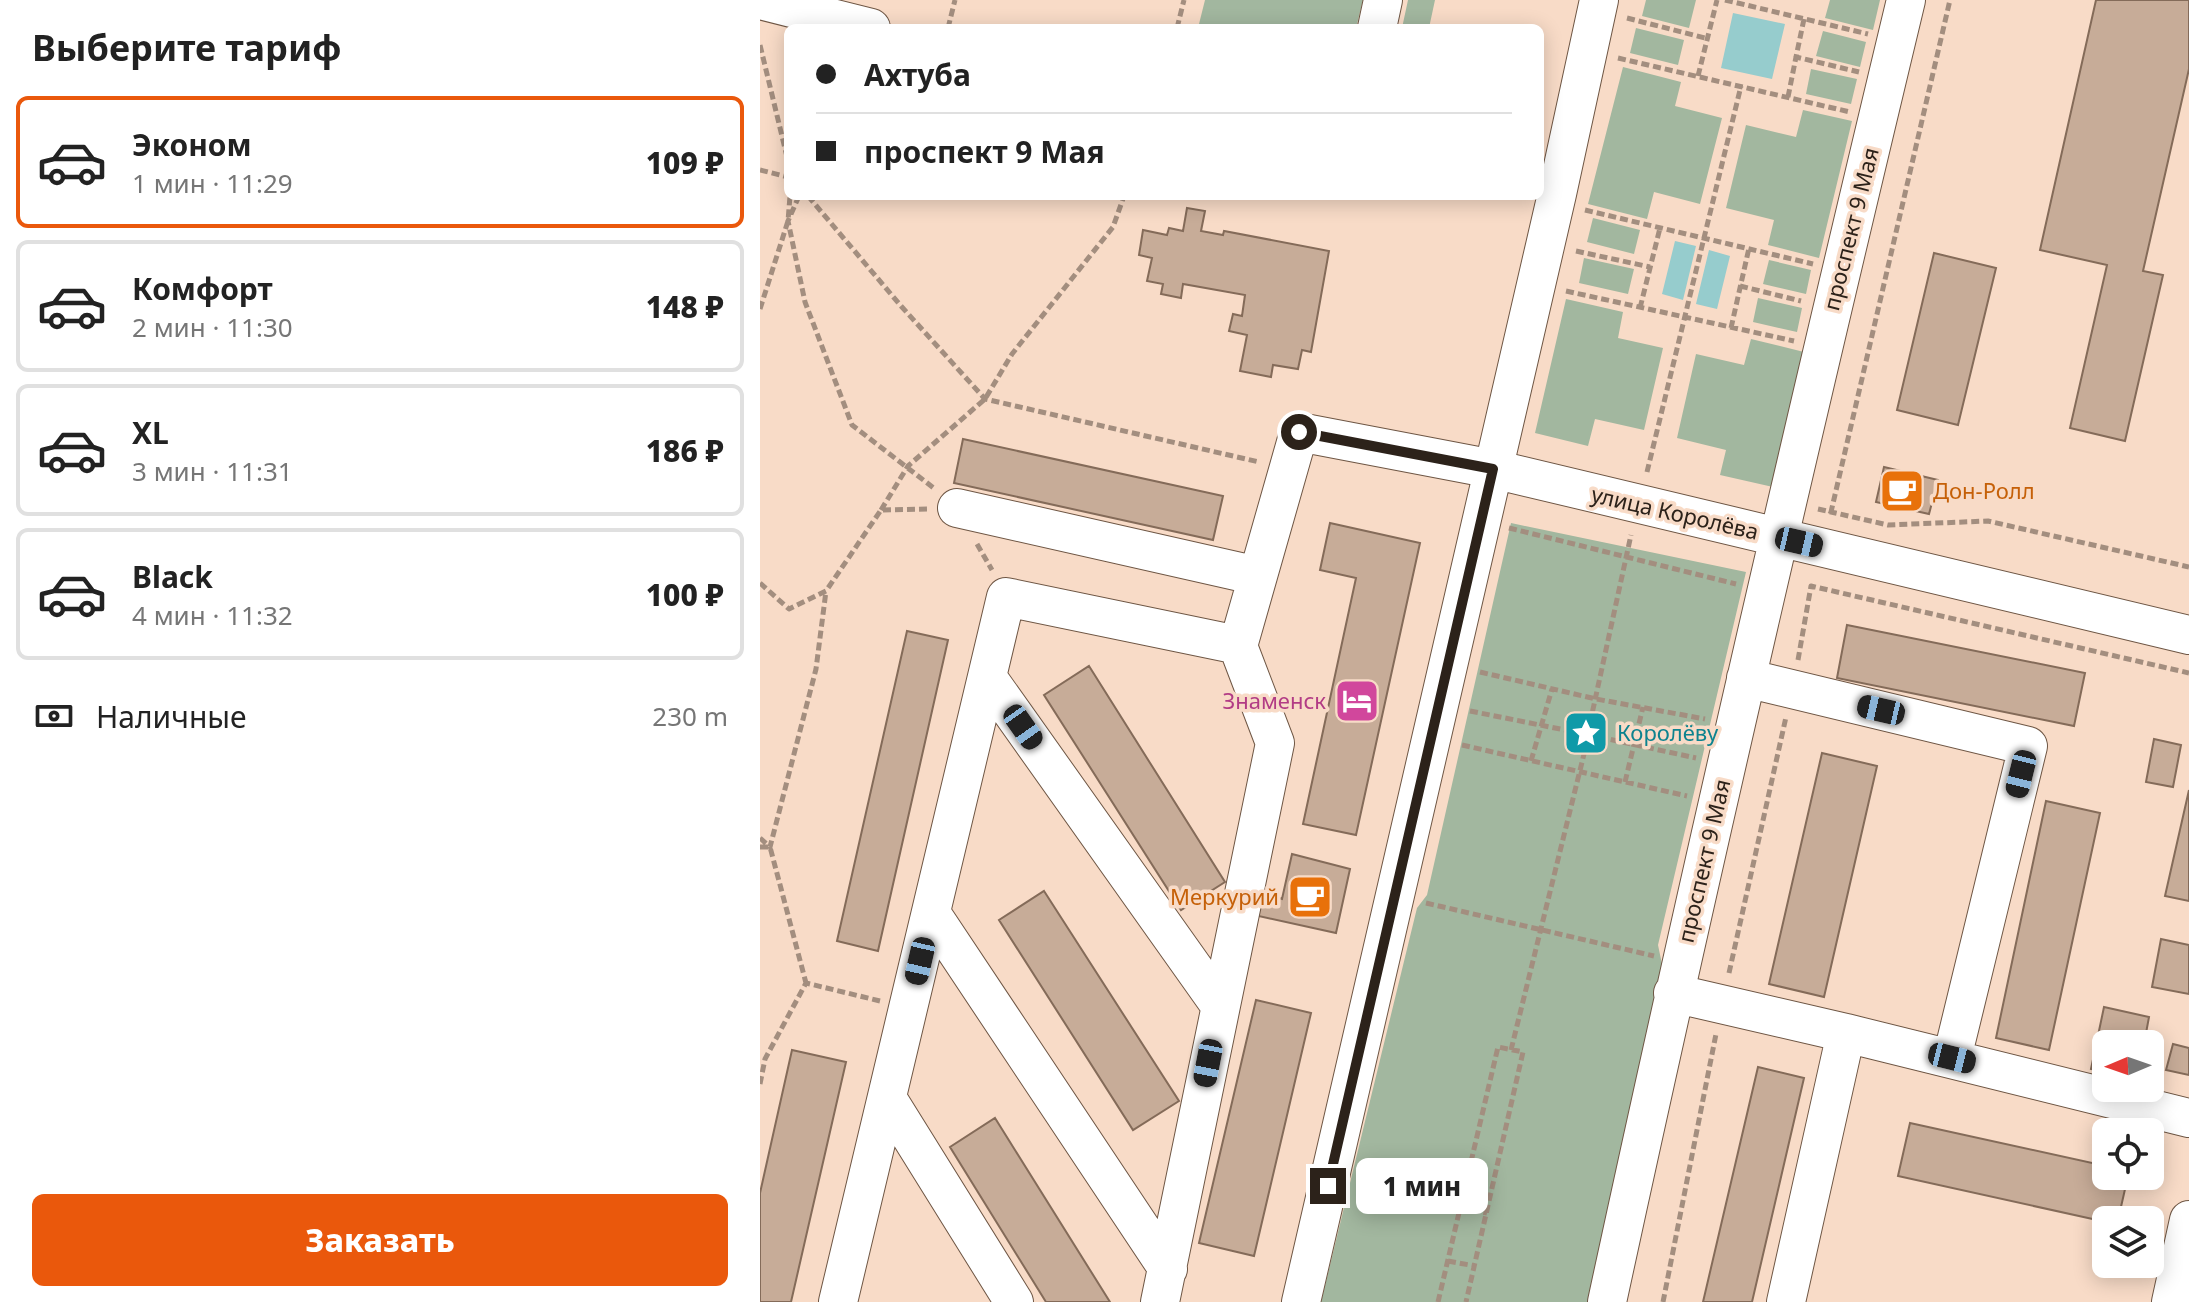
<!DOCTYPE html>
<html lang="ru">
<meta charset="utf-8">
<style>
:root{--surface:#fff;--page:#f2f2f2;--text:#222;--muted:#767676;--line:#e0e0e0;--accent:#ea580c}
body{margin:0;font-family:"Noto Sans",sans-serif;background:var(--page);color:var(--text);height:100vh;display:flex;flex-direction:column;font-size:30px;white-space:nowrap}
*{box-sizing:border-box;margin:0}
p{font-size:26px;color:var(--muted)}
.icon{flex:none;width:44px;height:44px;fill:none;stroke:currentColor;stroke-width:2;stroke-linecap:round;stroke-linejoin:round}
.map{position:relative;flex:1;overflow:hidden}
.details{display:flex;flex-direction:column;background:var(--surface);width:760px}
.details>*{flex:none}
.guide{position:absolute;left:24px;top:24px;width:760px;height:176px;border-radius:12px;box-shadow:0 4px 20px #0003;display:grid;align-content:center;height:176px;padding:0 32px;background:var(--surface)}
.needle{width:52px;rotate:268deg}
.tools{position:absolute;left:1332px;top:1030px;display:grid;gap:16px}
.tools a{display:grid;place-items:center;width:72px;height:72px;border-radius:12px;background:var(--surface);box-shadow:0 4px 20px #0003;font-size:40px}
.end{position:absolute;width:36px;height:36px;margin:-18px;border:10px solid #2c221a;background:#fff;box-shadow:0 0 0 4px #fff}
.from{border-radius:50%}
.bubble{position:absolute;height:56px;border-radius:12px;background:var(--surface);box-shadow:0 4px 20px #0003;font-size:26px;font-weight:800;line-height:56px;text-align:center}
.car{position:absolute;width:24px;height:48px;margin:-24px -12px;border-radius:10px;box-shadow:0 0 6px 2px #0007;background:linear-gradient(#222 24%,#8ab4d8 0 40%,#222 0 76%,#8ab4d8 0 86%,#222 0)}
.guide b{display:flex;align-items:center;gap:28px;height:76px;font-size:30px}
.guide b+b{border-top:2px solid var(--line)}
.guide i{width:20px;height:20px;background:var(--text)}
ul{padding:0;list-style:none}
li{display:flex;align-items:center;gap:24px;height:132px;margin:0 16px 12px;padding:0 16px;border:4px solid var(--line);border-radius:12px}
li div{flex:1}
li b{display:block;font-size:30px}
li em{font-style:normal;font-weight:800}
li.current{border-color:var(--accent)}
li>.icon{width:72px;height:72px;stroke-width:1.5}
h2{padding:0 32px;font-size:36px;line-height:96px}
.pay{display:flex;align-items:center;gap:20px;height:88px;padding:0 32px;font-size:30px}
.pay p{margin-inline-start:auto}
.primary-button{display:flex;gap:16px;margin-top:auto;padding:16px 32px}
.primary-button a{flex:1;height:92px;border-radius:12px;background:var(--accent);color:#fff;font-size:32px;font-weight:800;line-height:92px;text-align:center}
main{display:flex;flex:1;min-height:0}
.map>svg:first-child{display:block}
.green{fill:#a2b79f}
.water{fill:#96cccd}
.building{fill:#c7ac98;stroke:#846b59;stroke-width:2}
.lines{fill:none;stroke-linecap:round;stroke-linejoin:round}
.minor-casing{stroke:#6e5644;stroke-width:40}
.path{stroke:#a38e7f;stroke-width:5;stroke-dasharray:8 4;stroke-linecap:butt}
.minor{stroke:#fff;stroke-width:38}
.route{stroke:#2c221a;stroke-width:10}
.labels{text-anchor:middle;stroke-width:7;stroke-linejoin:round;paint-order:stroke}
.street-label{font-size:22px;fill:#2c221a;stroke:#f8dbc7}
.food-label{font-size:22px;fill:#c56008;stroke:#f8dbc7;text-anchor:start}
.hotel-label{font-size:22px;fill:#b23c85;stroke:#f8dbc7;text-anchor:end}
.culture-label{font-size:22px;fill:#0d838f;stroke:#f8dbc7;text-anchor:start}
</style>
<main>
<section class="details">
<h2>Выберите тариф</h2>
<ul>
<li class="current"><svg class="icon" aria-label="car" viewBox="0 0 24 24"><path d="M5 17H2v-5l4-1 3-4h7l3 4 3 1v5h-3M9 17h6M6 11h13"/><circle cx="7" cy="17" r="2"/><circle cx="17" cy="17" r="2"/></svg><div><b>Эконом</b><p>1 мин · 11:29</p></div><em>109 ₽</em></li>
<li><svg class="icon" aria-label="car" viewBox="0 0 24 24"><path d="M5 17H2v-5l4-1 3-4h7l3 4 3 1v5h-3M9 17h6M6 11h13"/><circle cx="7" cy="17" r="2"/><circle cx="17" cy="17" r="2"/></svg><div><b>Комфорт</b><p>2 мин · 11:30</p></div><em>148 ₽</em></li>
<li><svg class="icon" aria-label="car" viewBox="0 0 24 24"><path d="M5 17H2v-5l4-1 3-4h7l3 4 3 1v5h-3M9 17h6M6 11h13"/><circle cx="7" cy="17" r="2"/><circle cx="17" cy="17" r="2"/></svg><div><b>XL</b><p>3 мин · 11:31</p></div><em>186 ₽</em></li>
<li><svg class="icon" aria-label="car" viewBox="0 0 24 24"><path d="M5 17H2v-5l4-1 3-4h7l3 4 3 1v5h-3M9 17h6M6 11h13"/><circle cx="7" cy="17" r="2"/><circle cx="17" cy="17" r="2"/></svg><div><b>Black</b><p>4 мин · 11:32</p></div><em>100 ₽</em></li>
</ul>
<div class="pay"><svg class="icon" aria-label="cash" viewBox="0 0 24 24"><path d="M3 7h18v10H3z"/><circle cx="12" cy="12" r="2"/></svg>Наличные<p>230 m</p></div>
<div class="primary-button"><a>Заказать</a></div>
</section>
<div class="map">
<svg width="1429" height="1302" viewBox="0 0 1429 1302">
<rect width="100%" height="100%" fill="#f8dbc7"/>
<path class="green" d="M445 0H603L596 28H438Z
M648 0H675L669 28H642Z
M886 0H936L929 28 882 16Z
M1070 0H1120L1113 30 1065 18Z
M876 28 924 40 918 65 870 53Z
M1063 31 1106 42 1100 67 1056 56Z
M863 67 921 82 915 106 962 118 940 204 894 192 887 219 828 204Z
M1051 69 1097 79 1091 104 1046 94Z
M1043 110 1092 121 1059 258 1008 245 1014 220 966 208 986 125 1036 137Z
M833 218 880 230 874 254 827 242Z
M824 258 874 269 868 294 819 283Z
M1009 260 1051 270 1046 294 1003 284Z
M998 298 1042 308 1037 332 993 322Z
M806 299 863 312 858 338 903 348 884 430 835 419 828 446 775 433Z
M991 339 1044 352 1013 487 960 475 966 450 917 438 936 354 984 365Z
M751 523 986 572 898 945 903 969 829 1302H561L657 908 667 895Z"/>
<path class="water" d="M973 13 1025 24 1012 79 961 68Z
M915 241 936 246 923 300 902 294Z
M949 250 970 256 957 309 936 304Z"/>
<path class="building" d="M1336 0H1429V69L1383 271 1403 275 1365 441 1310 428 1347 265 1280 250Z
M427 208 445 211 441 231 463 235 464 231 569 251 551 352 542 350 538 369 513 365 511 377 480 371 487 335 469 331 473 314 482 316 485 295 423 284 421 298 401 294 403 284 387 281 392 258 379 255 383 230 407 235 409 228 423 231Z
M1174 253 1236 268 1198 425 1137 410Z
M203 439 463 496 453 540 194 483Z
M1124 467 1178 480 1169 514 1116 502Z
M570 523 660 543 596 835 543 824 596 578 560 570Z
M1087 625 1325 673 1314 726 1077 678Z
M147 631 188 640 118 951 77 941Z
M329 666 465 882 421 910 284 695Z
M1394 739 1421 745 1413 787 1386 782Z
M1062 753 1117 766 1064 997 1009 984Z
M1429 790V901L1405 896Z
M1286 801 1340 813 1289 1050 1236 1038Z
M532 854 590 869 576 933 494 915 497 891 522 899Z
M284 891 419 1101 373 1130 239 920Z
M1401 939 1429 945V994L1392 987Z
M496 1000 551 1013 494 1256 439 1243Z
M1344 1007 1389 1017 1384 1044H1346V1072L1331 1069Z
M1413 1044 1429 1048V1075L1406 1070Z
M32 1050 86 1062 31 1302H0V1193Z
M998 1067 1044 1078 992 1302H943Z
M235 1118 350 1302H286L190 1147Z
M1150 1123 1346 1166V1176H1368L1358 1220 1346 1222 1138 1176Z"/>
<g class="lines">
<g class="minor-casing">
<path id="minor" d="M0 0 111 28
M617 28 623 0
M197 508 498 576
M227 677 459 1004
M986 678 1268 746 1192 1058
M171 913 408 1269
M913 993 1086 1033 1026 1302
M1086 1033 1429 1118
M127 1098 254 1302
M78 1302 246 597 478 645
M400 1302 515 743 478 646 539 432 733 469 1429 635
M541 1302 797 194 839 0
M847 1302C941 867 1042 433 1146 0
M1411 1302 1429 1220"/>
</g>
<path class="path" d="M965 0 1108 34
M867 18 945 38
M1044 19 1036 57 1099 72
M188 28 195 0
M417 28 424 0
M0 45 28 161
M858 58 1090 112
M938 76 957 0
M1028 97 1036 57
M0 170 28 177
M39 196 28 221 45 302 92 425 175 489
M48 196 141 306 225 399 499 462
M825 210 1053 264
M816 251 890 267
M980 286 1041 301
M806 291 1034 341
M880 308 900 228
M0 309 28 221 30 196
M971 328 989 248
M887 472 981 86
M1058 509 1071 512 1190 0
M121 510 148 466 225 399 252 354 353 227 364 196
M1070 514 1071 512 1128 525 1228 521 1429 567
M749 528 976 584
M217 544 232 570
M0 583 29 609 66 591 121 510 168 509
M1038 660 1051 586 1429 673
M720 672 836 699 945 719
M710 711 815 732
M818 721 843 726 835 748 812 743Z
M830 723 871 535
M839 737 936 758
M702 745 927 796
M771 761 792 689
M865 782 883 707
M0 838 10 847 56 669 66 591
M0 847H10L46 983
M666 903 894 956
M969 973 1026 717
M751 1050 826 746
M0 1084 5 1059 46 983 120 1001
M700 1207 727 1213
M688 1261 715 1266
M678 1302 738 1047 763 1052 706 1302
M903 1302 956 1034"/>
<use href="#minor" class="minor"/>
</g>
<g class="lines">
<path class="route" d="M539 432 733 469 568 1186"/>
</g>
<defs>
<g id="cafe-square" transform="scale(2.3)"><rect x="-9" y="-9" width="18" height="18" rx="4" fill="#e8710a" stroke="#f8dbc7"/><path d="M-5.5-4.5H6V0H3Q3 3.5 0 3.5H-2.5Q-5.5 3.5-5.5 0ZM3-3.2v2h1.7v-2ZM-6 4.5H4V6H-6Z" fill="#fff"/></g>
<g id="hotel-square" transform="scale(2.3)"><rect x="-9" y="-9" width="18" height="18" rx="4" fill="#d1479c" stroke="#f8dbc7"/><path d="M-6-4.5h1.5V1H6V5H4.5V3h-9V5H-6ZM-4 0a1.8 1.8 0 1 1 3.6 0ZM.5 0V-2.5h3Q6-2.5 6 0Z" fill="#fff"/></g>
<g id="sight-square" transform="scale(2.3)"><rect x="-9" y="-9" width="18" height="18" rx="4" fill="#0f9aa8" stroke="#f8dbc7"/><path d="M0-6L1.8-2.2L6-1.7L2.9 1.2L3.7 5.4L0 3.3L-3.7 5.4L-2.9 1.2L-6-1.7L-1.8-2.2Z" fill="#fff"/></g>
</defs>
<g fill-rule="evenodd">
<use href="#cafe-square" x="1142" y="491"/>
<use href="#hotel-square" x="597" y="701"/>
<use href="#sight-square" x="826" y="733"/>
<use href="#cafe-square" x="550" y="897"/>
</g>
<g class="labels">
<g class="street-label">
<text transform="translate(1091 229) rotate(-76)" y="8">проспект 9 Мая</text>
<text transform="translate(915 513) rotate(13)" y="8">улица Королёва</text>
<text transform="translate(944 861) rotate(-77)" y="8">проспект 9 Мая</text>
</g>
<g class="food-label">
<text x="1173" y="499">Дон-Ролл</text>
<text x="519" y="905" text-anchor="end">Меркурий</text>
</g>
<g class="hotel-label">
<text x="566" y="709">Знаменск</text>
</g>
<g class="culture-label">
<text x="857" y="741">Королёву</text>
</g>
</g>
</svg>
<div class="tools">
<a><svg class="needle" viewBox="-14 -14 28 28"><path d="M0-13l5 13h-10z" fill="#e53935"/><path d="M0 13l5-13h-10z" fill="#767676"/></svg></a>
<a><svg class="icon" aria-label="locate" viewBox="0 0 24 24"><circle cx="12" cy="12" r="6"/><path d="M12 2v4M12 18v4M2 12h4M18 12h4"/></svg></a>
<a><svg class="icon" aria-label="layers" viewBox="0 0 24 24"><path d="M12 4l9 5-9 5-9-5zM3 14l9 5 9-5"/></svg></a>
</div>
<i class="end from" style="left:539px;top:432px"></i>
<i class="end" style="left:568px;top:1186px"></i>
<div class="bubble" style="left:596px;top:1158px;width:132px">1 мин</div>
<i class="car" style="left:1039px;top:542px;rotate:103deg"></i>
<i class="car" style="left:1121px;top:710px;rotate:283deg"></i>
<i class="car" style="left:263px;top:727px;rotate:145deg"></i>
<i class="car" style="left:1261px;top:774px;rotate:194deg"></i>
<i class="car" style="left:160px;top:961px;rotate:193deg"></i>
<i class="car" style="left:1192px;top:1058px;rotate:104deg"></i>
<i class="car" style="left:448px;top:1063px;rotate:191deg"></i>
<div class="guide">
<b><i class="from"></i>Ахтуба</b>
<b><i></i>проспект 9 Мая</b>
</div>
</div>
</main>
